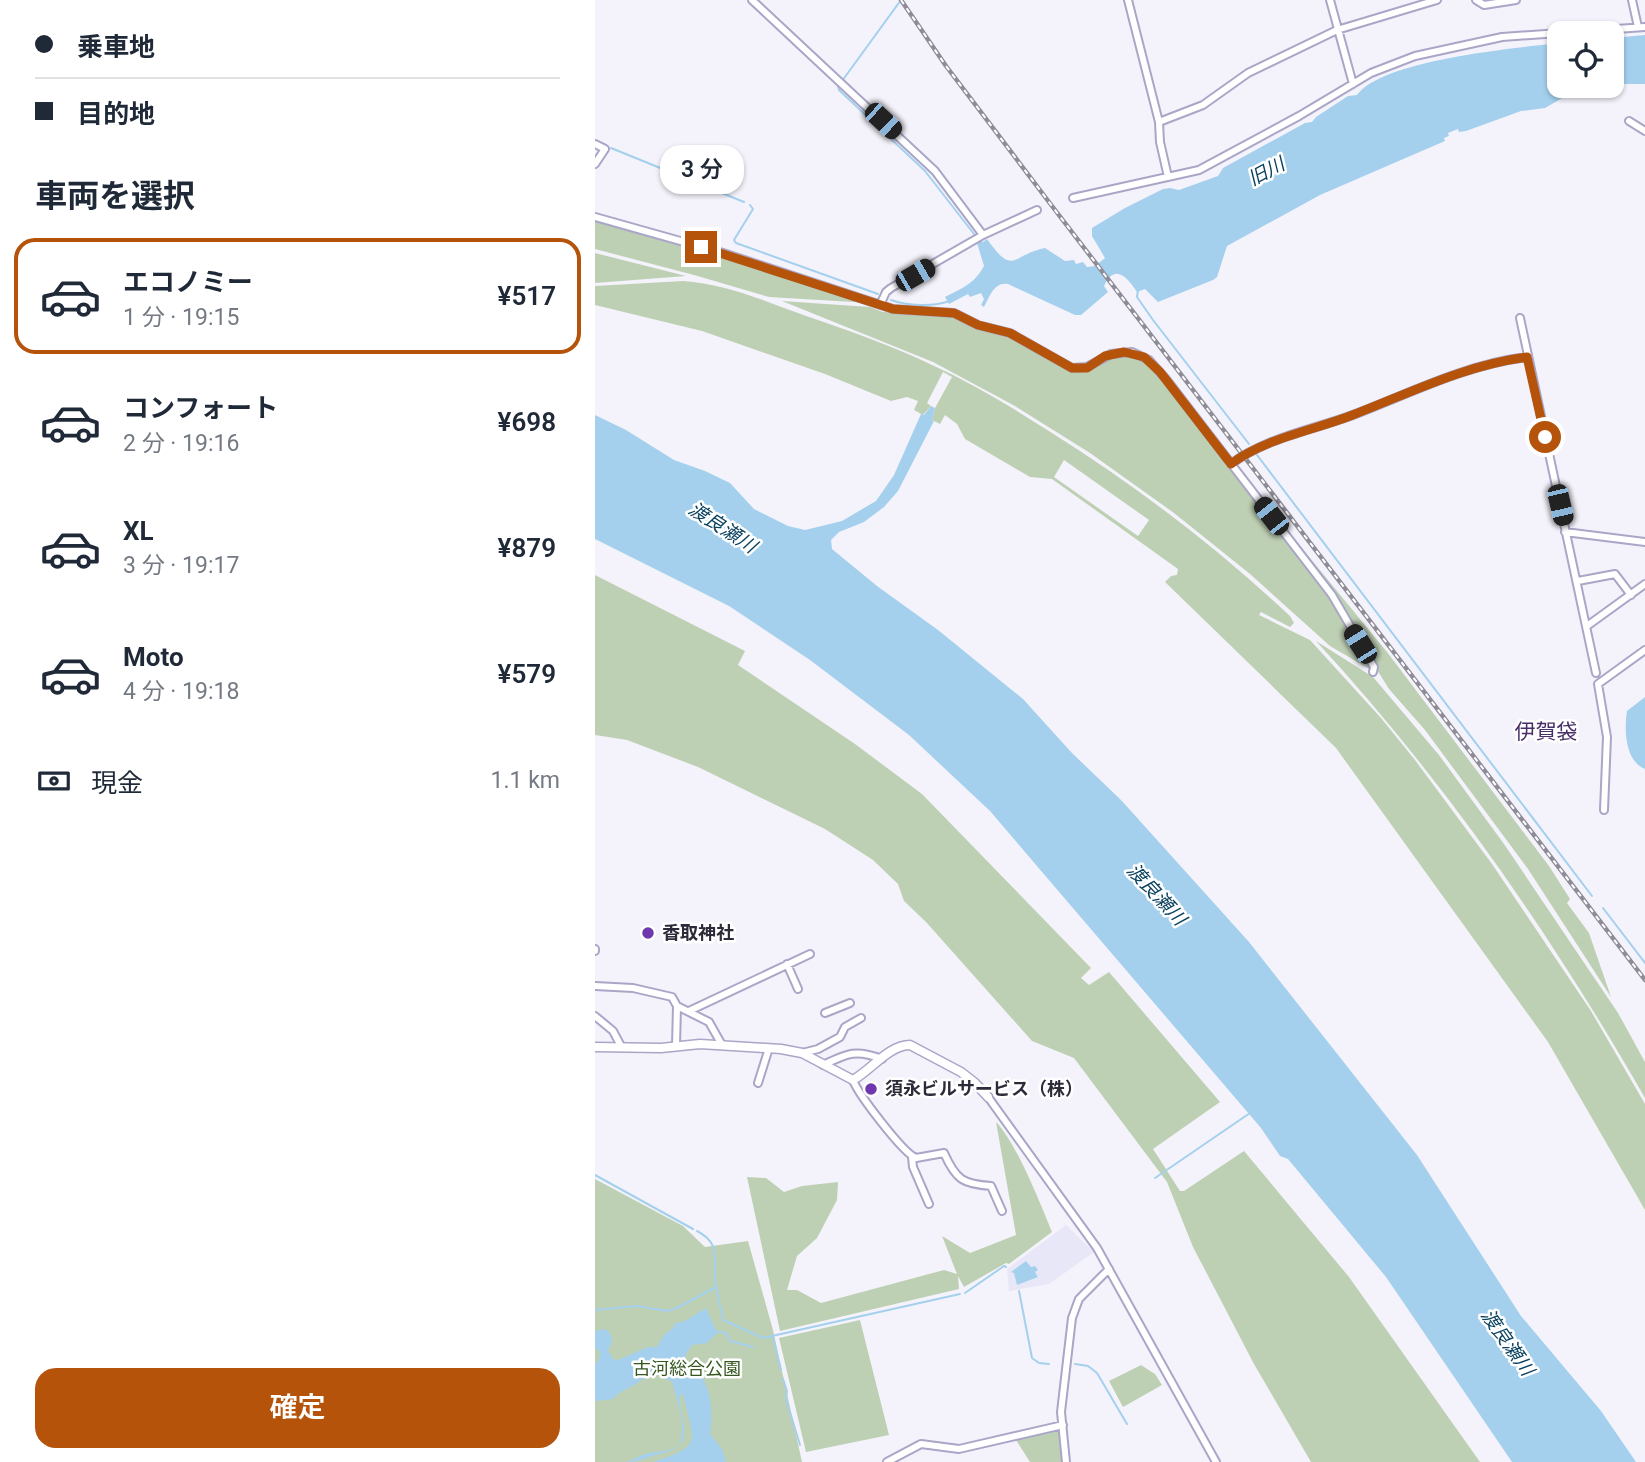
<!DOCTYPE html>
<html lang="ja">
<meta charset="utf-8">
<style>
:root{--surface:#fff;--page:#f6f6f7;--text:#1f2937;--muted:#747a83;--line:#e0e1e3;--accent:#b45309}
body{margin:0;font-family:Roboto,"Noto Sans JP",sans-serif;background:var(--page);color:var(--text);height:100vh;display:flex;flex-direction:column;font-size:26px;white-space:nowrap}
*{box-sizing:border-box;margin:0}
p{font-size:23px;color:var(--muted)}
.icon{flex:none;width:38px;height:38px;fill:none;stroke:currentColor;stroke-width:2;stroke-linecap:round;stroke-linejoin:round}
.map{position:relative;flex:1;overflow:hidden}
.details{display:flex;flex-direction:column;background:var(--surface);width:595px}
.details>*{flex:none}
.banner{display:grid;align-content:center;height:154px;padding:0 35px;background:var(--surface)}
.controls{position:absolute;left:952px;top:21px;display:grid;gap:14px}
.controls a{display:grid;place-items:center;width:77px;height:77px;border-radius:14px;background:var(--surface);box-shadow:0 2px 5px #0004;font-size:35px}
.end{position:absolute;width:32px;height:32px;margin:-16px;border:9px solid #b45309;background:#fff;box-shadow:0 0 0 4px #fff}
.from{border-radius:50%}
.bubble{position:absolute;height:49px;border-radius:21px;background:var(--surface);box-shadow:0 2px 5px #0004;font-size:23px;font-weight:600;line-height:49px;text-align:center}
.car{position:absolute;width:21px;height:42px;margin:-21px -10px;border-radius:9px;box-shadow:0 0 5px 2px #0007;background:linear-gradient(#222 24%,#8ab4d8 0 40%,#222 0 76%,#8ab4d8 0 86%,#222 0)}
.banner b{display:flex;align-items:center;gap:24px;height:66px;font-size:26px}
.banner b+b{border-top:2px solid var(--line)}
.banner i{width:18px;height:18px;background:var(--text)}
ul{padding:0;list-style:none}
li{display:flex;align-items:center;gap:21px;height:116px;margin:0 14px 10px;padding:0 21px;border:4px solid transparent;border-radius:21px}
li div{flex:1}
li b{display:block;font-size:26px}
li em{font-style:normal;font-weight:600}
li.selected{border-color:var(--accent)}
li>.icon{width:63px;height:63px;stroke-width:1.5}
h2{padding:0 35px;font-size:32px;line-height:84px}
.pay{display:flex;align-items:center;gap:18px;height:77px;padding:0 35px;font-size:26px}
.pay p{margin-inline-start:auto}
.cta{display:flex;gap:14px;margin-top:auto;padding:14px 35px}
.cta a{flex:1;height:80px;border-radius:21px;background:var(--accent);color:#fff;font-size:28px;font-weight:600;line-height:80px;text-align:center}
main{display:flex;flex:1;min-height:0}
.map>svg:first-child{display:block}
.built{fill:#e8e7f8}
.green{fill:#bed0b4;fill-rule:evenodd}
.water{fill:#a4d0ed}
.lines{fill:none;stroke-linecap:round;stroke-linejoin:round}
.stream{stroke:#a4d0ed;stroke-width:2}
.minor-casing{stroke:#a9a6c7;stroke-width:10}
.tertiary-casing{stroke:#a9a6c7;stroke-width:11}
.minor{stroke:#fff;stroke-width:6}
.tertiary{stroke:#fff;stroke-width:8}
.rail-casing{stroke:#8e8c97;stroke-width:4.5}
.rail{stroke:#fff;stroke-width:2;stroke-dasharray:5;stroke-linecap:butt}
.route{stroke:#b45309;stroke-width:9}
.poi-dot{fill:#7038ae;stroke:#fff;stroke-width:2.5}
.labels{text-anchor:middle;stroke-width:5;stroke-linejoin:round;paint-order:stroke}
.poi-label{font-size:18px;font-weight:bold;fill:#2d2b39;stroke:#fff;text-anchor:start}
.park-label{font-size:18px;fill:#35561f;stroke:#fff}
.water-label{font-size:19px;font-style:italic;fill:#0b425f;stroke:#fff}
.quarter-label{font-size:21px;fill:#482f69;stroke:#fff}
</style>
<main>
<section class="details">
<div class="banner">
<b><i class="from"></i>乗車地</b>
<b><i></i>目的地</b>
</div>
<h2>車両を選択</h2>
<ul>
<li class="selected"><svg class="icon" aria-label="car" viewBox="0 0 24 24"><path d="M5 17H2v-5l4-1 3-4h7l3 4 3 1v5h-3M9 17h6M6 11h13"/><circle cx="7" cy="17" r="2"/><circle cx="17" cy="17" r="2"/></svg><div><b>エコノミー</b><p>1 分 · 19:15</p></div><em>¥517</em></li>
<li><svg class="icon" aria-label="car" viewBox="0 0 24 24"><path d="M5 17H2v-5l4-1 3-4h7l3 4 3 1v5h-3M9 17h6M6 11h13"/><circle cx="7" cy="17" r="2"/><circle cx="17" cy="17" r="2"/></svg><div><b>コンフォート</b><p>2 分 · 19:16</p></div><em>¥698</em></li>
<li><svg class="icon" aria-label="car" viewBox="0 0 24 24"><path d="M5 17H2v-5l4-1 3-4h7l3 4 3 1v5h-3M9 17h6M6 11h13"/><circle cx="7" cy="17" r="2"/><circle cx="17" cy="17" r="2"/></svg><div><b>XL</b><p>3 分 · 19:17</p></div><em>¥879</em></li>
<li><svg class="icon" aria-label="car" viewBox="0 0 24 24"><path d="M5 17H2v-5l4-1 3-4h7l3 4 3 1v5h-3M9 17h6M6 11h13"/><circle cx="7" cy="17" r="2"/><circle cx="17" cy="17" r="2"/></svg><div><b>Moto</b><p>4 分 · 19:18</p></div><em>¥579</em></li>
</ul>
<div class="pay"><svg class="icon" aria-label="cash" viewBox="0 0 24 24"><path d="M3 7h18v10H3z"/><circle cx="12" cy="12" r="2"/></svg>現金<p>1.1 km</p></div>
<div class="cta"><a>確定</a></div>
</section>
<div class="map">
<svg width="1050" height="1462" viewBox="0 0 1050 1462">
<rect width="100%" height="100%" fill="#f4f3fb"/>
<path class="built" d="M471 1225 499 1252 454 1284 414 1291 412 1269Z"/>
<path class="green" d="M0 219 122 253 275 303 174 297 99 275 0 249Z
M0 253 91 276 0 283Z
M88 281C131 284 173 302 214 317 255 331 298 346 337 365 379 384 418 408 457 433 543 487 621 547 695 616L699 623 695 627 666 612 664 615 715 640 786 718 820 760 897 864 996 1011 1050 1104V1210L953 1042 741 748 570 582 576 576 582 575 583 569 457 479 435 477 370 439 362 424 350 415 345 424 337 420 340 408 357 377 348 372 332 403 336 406 328 415 319 410 323 401 312 397 296 401 230 374 107 331 0 305V286ZM469 460 554 520 543 536 459 477Z
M187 301 275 307 288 312 357 316 381 327 419 338 475 370 494 371 519 356H533L550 361 563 373 725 583 737 600 776 670 735 646 655 574 579 513 495 453 420 406 338 362Z
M701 541 792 652 954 866 975 899 972 903 994 933 1016 997 933 869 830 730 794 689Z
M0 575 150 651 143 665 260 744 327 794 496 968 486 978 494 985 514 972 625 1102 558 1149 585 1191H589L649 1151 754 1277 885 1462H716L659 1364 598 1247 572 1182 479 1058 437 1041 331 922 309 901 303 884 278 860 230 829 103 767 32 740 0 735Z
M721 641 778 677 844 755 909 844 1023 1013 1050 1062V1098C956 934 849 780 721 641Z
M401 1122C421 1142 446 1205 457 1232L414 1264 411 1263 369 1287 363 1276 364 1289 185 1331 152 1177 171 1178 189 1192 207 1186 243 1182 242 1200 222 1238 202 1256 192 1290H202L226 1303 349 1270 362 1274 347 1236 375 1253 421 1235Z
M0 1179 88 1226 110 1247 153 1241 178 1330 207 1462H0Z
M265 1320 294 1435 211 1452 184 1338Z
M546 1365 560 1374 567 1385 528 1407 514 1381Z
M466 1430 469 1462H435L421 1440Z"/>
<path class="water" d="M1050 35V84H1017V38Z
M964 43V86H988L950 108 926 111 871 131 864 132 863 129 853 133 854 136 849 138 850 141 725 195 632 246 622 277 618 280 563 302 550 289 542 292C533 278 520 262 509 286L513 292 486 315H480L413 284C399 282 395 296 389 307L386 305 389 299 386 293 375 297 373 294 354 304 350 297C368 288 380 283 389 266L382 243 386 241 388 242 392 239C419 277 416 255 450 248L470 261 479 260 481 264 488 262 492 267 500 266 510 258 497 236V228L530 208 568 189 575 188 584 190 623 176 628 168 710 123 717 122 721 117 753 96 762 95C787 60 920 48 964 43Z
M336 406 340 408 337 420 339 421 303 491 289 507 269 522 244 532 236 540 237 549 282 586 343 630 428 699 477 753 526 800 654 942 822 1155 926 1316 1006 1411 1041 1462H917L791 1277 693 1159 685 1156 666 1128 395 811 314 735 215 660 134 606 0 539V415L31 430 79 460 110 471 135 483 159 509 193 526 210 530 247 521 281 501 299 475 326 414 329 415Z
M1050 697V769C1030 761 1029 730 1032 711Z
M431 1261 436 1267 440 1266 443 1270 440 1272 443 1277 422 1285 419 1273 416 1272Z
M111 1308 122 1333 112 1343 97 1345 91 1354 90 1359C94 1366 98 1367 103 1372 117 1388 118 1414 115 1434L127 1449 131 1462H58C109 1446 99 1441 88 1395L85 1394C83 1422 105 1445 64 1454 52 1457 44 1462 32 1462L50 1454 73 1450 83 1446C93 1429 82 1400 77 1382L60 1372C50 1375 47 1381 39 1385 29 1391 26 1390 18 1399L0 1401V1364L4 1360 5 1352 0 1348V1331L10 1329C20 1336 17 1341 13 1351L18 1359 23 1360 53 1347H62L68 1336 80 1326 78 1324 90 1321Z"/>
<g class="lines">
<path class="stream" d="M247 81 306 0
M243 86 244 90 330 171 379 234
M0 140 11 145
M16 148 149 202
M155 205 158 209 139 240 141 243 283 294
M543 290 542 297 558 320 654 444
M296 300C312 306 339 307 354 301
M662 455 997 896
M1008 908 1050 963
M0 1175 98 1229
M560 1178 655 1113
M102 1231C129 1245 116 1261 121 1286
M424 1291 437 1358 444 1363 454 1364
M370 1293 409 1266 411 1267
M0 1310 42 1306 72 1311 82 1308 121 1287 128 1320 168 1338 365 1294
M120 1331 131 1333 135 1341 158 1347
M178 1338 186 1370
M480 1364 493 1366 502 1373 532 1424
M188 1379 192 1391 191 1399 205 1445"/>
<g class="minor-casing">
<path id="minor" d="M157 0 340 171 388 235
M533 0 564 122 565 142 573 177
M735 0 758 84
M881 0 889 5 921 0
M1037 0 1043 27
M1034 121 1050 131
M564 122 608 105 653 73 742 30 842 0
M0 144 10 149 0 164
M478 198 604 170 704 116 776 73 820 56 907 37 1050 27
M0 217 128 253 298 309 359 313 383 325 415 333 477 368 492 367 516 354 537 352 554 360 571 379 737 595 779 667 778 672
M285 305 291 292 296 288 388 235 442 210
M925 318 1001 673
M636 464C669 439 716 430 755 416 814 394 868 365 932 357
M970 532 1050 542
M983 581 1020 574 1036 595
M992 626 1050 584
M1009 810 1012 737 1003 684 1050 650
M0 949V951
M192 964 203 989
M0 986 38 988 77 997 82 1006 81 1046
M82 1006 114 1022 127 1045
M94 1011 215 954
M230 1013 255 1003
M0 1016 18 1031 26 1046
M207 1053 223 1049 245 1037 250 1027 266 1018
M228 1065C253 1053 261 1049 287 1059
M258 1080C263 1094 308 1153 321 1158L349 1153C361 1180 368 1184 396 1186L407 1211
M163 1083 174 1048
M393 1097 502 1248 621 1462
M317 1157 318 1167 334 1204
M292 1462 326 1444 364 1449 468 1425
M471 1462 466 1412 477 1318 484 1299 514 1269"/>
</g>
<g class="tertiary-casing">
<path id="tertiary" d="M0 1047 66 1048 105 1044 186 1049 207 1053 258 1080C276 1070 294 1045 315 1045L366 1072 380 1083 393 1097"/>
</g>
<use href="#minor" class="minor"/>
<use href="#tertiary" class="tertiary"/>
<g class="rail-casing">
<path id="rail" d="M306 0 351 66 457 206 1050 980"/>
</g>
<use href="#rail" class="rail"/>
</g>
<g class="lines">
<path class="route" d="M106 247 298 309 359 313 383 325 415 333 477 368H492L510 356 529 352 549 357 565 372 636 464C669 439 716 431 755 416 815 393 867 366 932 357L950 437"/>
</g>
<g class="poi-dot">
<circle cx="53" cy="933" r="7"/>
<circle cx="276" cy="1089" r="7"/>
</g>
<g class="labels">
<g class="poi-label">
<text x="67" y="939">香取神社</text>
<text x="290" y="1095">須永ビルサービス（株）</text>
</g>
<g class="park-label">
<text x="92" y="1375">古河総合公園</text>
</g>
<g class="water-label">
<text transform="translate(671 171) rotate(-28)" y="7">旧川</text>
<text transform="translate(128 527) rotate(33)" y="7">渡良瀬川</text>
<text transform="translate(562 894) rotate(47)" y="7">渡良瀬川</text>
<text transform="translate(913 1342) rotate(55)" y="7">渡良瀬川</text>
</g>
<g class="quarter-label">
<text x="951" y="739">伊賀袋</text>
</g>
</g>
</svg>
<div class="controls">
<a><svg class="icon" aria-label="locate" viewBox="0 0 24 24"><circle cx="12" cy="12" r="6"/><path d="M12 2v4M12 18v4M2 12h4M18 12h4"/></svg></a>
</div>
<i class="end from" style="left:950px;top:437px"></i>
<i class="end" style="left:106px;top:247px"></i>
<div class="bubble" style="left:65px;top:145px;width:84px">3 分</div>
<i class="car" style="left:288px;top:121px;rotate:133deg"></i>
<i class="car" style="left:320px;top:275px;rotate:60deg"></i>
<i class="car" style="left:965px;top:505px;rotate:167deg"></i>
<i class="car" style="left:676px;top:516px;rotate:322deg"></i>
<i class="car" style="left:765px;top:644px;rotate:328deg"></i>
</div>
</main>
